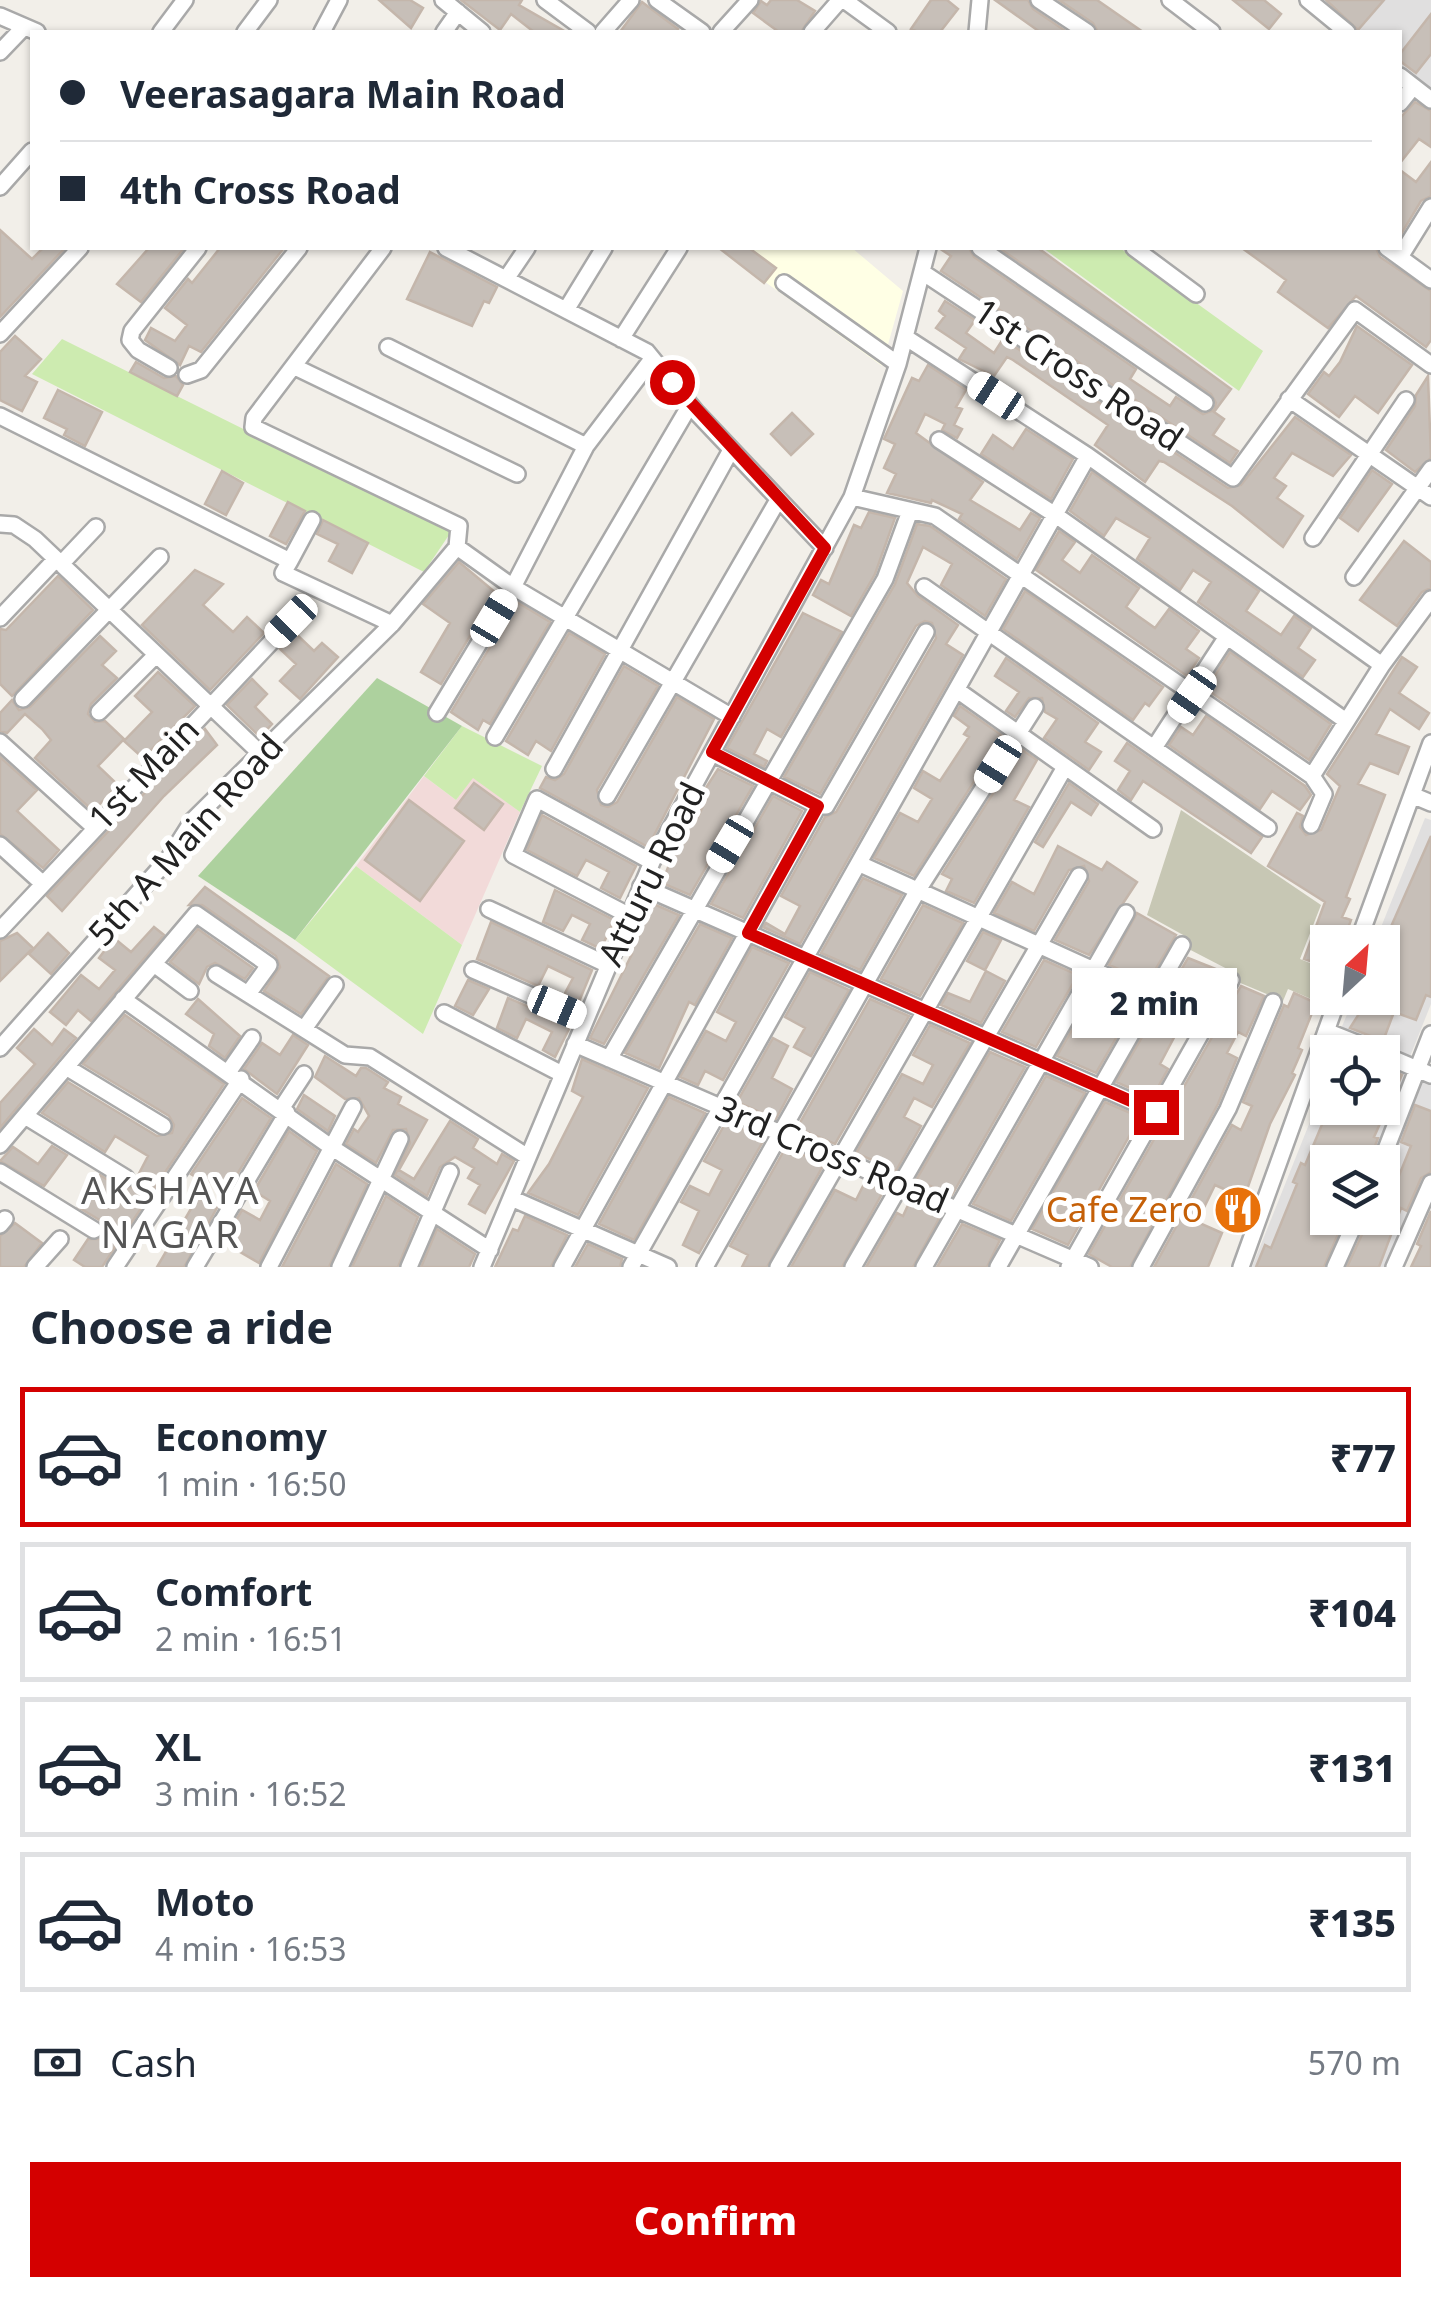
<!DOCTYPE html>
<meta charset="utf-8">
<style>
:root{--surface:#fff;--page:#f2f2f3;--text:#1f2937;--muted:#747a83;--line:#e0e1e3;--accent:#d40000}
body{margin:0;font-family:"Noto Sans",sans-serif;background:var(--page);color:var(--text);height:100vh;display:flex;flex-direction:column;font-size:38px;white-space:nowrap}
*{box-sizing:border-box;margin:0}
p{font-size:32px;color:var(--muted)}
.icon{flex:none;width:55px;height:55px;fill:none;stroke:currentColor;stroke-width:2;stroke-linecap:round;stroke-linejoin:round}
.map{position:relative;height:1267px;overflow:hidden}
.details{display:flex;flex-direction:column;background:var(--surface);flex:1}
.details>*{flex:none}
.top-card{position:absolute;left:30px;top:30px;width:1372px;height:220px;border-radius:0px;box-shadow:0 2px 8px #0004;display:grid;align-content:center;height:220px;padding:0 30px;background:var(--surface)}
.needle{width:65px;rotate:26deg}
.controls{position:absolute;left:1310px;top:925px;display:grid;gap:20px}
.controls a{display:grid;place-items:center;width:90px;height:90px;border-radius:0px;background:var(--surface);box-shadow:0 2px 8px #0004;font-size:50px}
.end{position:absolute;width:45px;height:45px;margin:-22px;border:12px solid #d40000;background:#fff;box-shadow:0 0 0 5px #fff}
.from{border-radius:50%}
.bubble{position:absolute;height:70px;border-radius:0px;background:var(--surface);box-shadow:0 2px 8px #0004;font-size:32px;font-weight:800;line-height:70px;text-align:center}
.car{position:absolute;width:30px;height:60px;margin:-30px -15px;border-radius:12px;box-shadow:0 0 8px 2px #0007;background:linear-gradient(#fff 24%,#345 0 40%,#fff 0 76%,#345 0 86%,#fff 0)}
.top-card b{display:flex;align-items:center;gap:35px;height:95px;font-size:38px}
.top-card b+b{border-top:2px solid var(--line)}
.top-card i{width:25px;height:25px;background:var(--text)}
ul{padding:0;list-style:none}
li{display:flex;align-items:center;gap:30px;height:140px;margin:0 20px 15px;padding:0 10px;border:5px solid var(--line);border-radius:0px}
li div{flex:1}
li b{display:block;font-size:38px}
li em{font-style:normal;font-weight:800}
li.on{border-color:var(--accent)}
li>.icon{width:90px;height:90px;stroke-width:1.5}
h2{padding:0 30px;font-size:45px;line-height:120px}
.pay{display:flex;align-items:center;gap:25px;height:110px;padding:0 30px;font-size:38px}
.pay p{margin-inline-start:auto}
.button{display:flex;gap:20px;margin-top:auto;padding:20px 30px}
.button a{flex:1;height:115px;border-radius:0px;background:var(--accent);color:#fff;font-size:40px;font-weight:800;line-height:115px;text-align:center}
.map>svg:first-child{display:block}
.residential{fill:#e0dfdf}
.commercial{fill:#f2dad9}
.education{fill:#ffffe5}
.construction{fill:#c7c7b4}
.grass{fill:#cdebb0}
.forest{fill:#add19e}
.building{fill:#c7bfb8;stroke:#c4b6ab;stroke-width:2.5}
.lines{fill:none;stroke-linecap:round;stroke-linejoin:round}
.minor-casing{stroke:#a9a9a9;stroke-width:20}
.minor{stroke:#fff;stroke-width:15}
.route{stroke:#d40000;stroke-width:12}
.labels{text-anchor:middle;stroke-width:10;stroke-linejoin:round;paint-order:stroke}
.street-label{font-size:35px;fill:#222;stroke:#fff}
.food-label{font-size:35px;fill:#c56008;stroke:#fff;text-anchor:end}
.neighbourhood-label{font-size:38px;letter-spacing:2.5px;fill:#555;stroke:#fff}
</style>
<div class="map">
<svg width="1431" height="1267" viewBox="0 0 1431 1267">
<rect width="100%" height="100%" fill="#f2efe9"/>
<path class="residential" d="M1318 0H1431V90L1400 65V32H1359Z
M1425 818 1431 820V1004L1409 1059 1340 1031 1354 998H1382V942H1375Z
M1383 1059 1409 1071 1371 1162H1328V1218H1348L1327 1267H1252L1327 1079 1328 1108H1382Z
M1420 1075 1431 1080V1173L1386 1267H1340L1361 1218H1382L1383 1165Z"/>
<path class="commercial" d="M424 776 456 800 473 777 520 812 462 945 356 866Z"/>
<path class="education" d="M718 248H852L903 291 882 366Z"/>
<path class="construction" d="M1181 810 1321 905 1300 959 1327 970 1323 1004 1288 989 1283 1001 1238 982 1233 972 1179 944 1185 936 1147 915Z"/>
<path class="grass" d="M1043 248H1120L1263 351 1239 391Z
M62 339 451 532 424 572 32 374Z
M462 726 542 766 520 812 473 778 456 800 424 776Z
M356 866 462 945 423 1034 295 940Z"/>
<path class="forest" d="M377 678 462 726 295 940 198 876Z"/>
<path class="building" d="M379 0H410L423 8 411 28Z
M461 0H522L519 5 566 32H534L511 14 500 30Z
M771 0H797L815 11 801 32H779L753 13 761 1 767 5Z
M931 0H947L958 9 940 32H918L911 29Z
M995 0H1028L1033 9 1067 32H1040Z
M1059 0H1097L1143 32H1098L1093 23Z
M1233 0H1264L1281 14 1269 29Z
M1326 0H1384L1358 30Z
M642 2 678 29 675 32H620Z
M1431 14V54L1416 73 1400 61V54Z
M1415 102 1431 111V147L1419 139 1400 163V118Z
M1431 162V196L1421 201 1400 236V170L1416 182Z
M0 230 32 259 43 248H65L0 317Z
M149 248H184L141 302 117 284Z
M220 248H284L201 352 189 346 180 365 145 340 151 328 175 341 187 325 165 308 188 279 192 283Z
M719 248H749L776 268 764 283Z
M939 248H969L974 257 1136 369 1130 379 1170 406 1176 397 1203 414 1214 410 1216 403 1211 394 999 248H1038L1231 389 1214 412 1224 419 1213 435 1238 451 1230 463 941 271 951 256Z
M1242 248H1376L1380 257 1431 291V340L1426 347 1356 296 1328 328 1278 292 1286 280Z
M430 252 497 287 489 303 484 301 472 326 407 299Z
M945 301 975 320 966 333 994 353 1003 339 1228 488 1241 485 1295 417 1351 455 1333 476 1292 453 1274 478 1286 486 1277 498 1303 516 1283 547 1232 506 1164 462 1159 461 1145 482 1095 445 1108 425 1013 360 1007 357 994 376 959 359 966 348 936 328 945 316 939 311Z
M1357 326 1412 365 1378 413 1355 396 1339 417 1308 394 1324 372 1329 376 1340 362Z
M15 336 41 359 25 376 37 382 22 411 0 400V352Z
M136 362 164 378 176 376 183 385 177 396 130 372Z
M928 365 966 390 956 407 962 409 954 425 962 429 957 438 942 430 945 424 925 414 916 433 983 482 970 500 1020 530 1031 513 1040 518 1017 559 959 519 962 514 932 500 931 503 887 493 896 474 884 468 895 444 884 439 912 378 919 381Z
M1428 376 1431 458 1415 472 1386 450 1415 406 1416 395Z
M58 390 102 412 85 446 64 435 67 429 44 418Z
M792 413 813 434 791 455 771 434Z
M1026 429 1073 459 1051 499 981 454 993 435 1013 449Z
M1372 470 1392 484 1358 531 1340 518Z
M222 471 243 483 226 515 205 504Z
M1092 472 1259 591 1246 611 1281 635 1294 616 1311 628 1298 648 1315 660 1303 677 1198 602 1211 582 1193 570 1180 590 1137 559 1150 538 1116 518 1104 536 1070 511Z
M288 502 305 511 286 544 270 536Z
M869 512 895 518 875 574 851 616 813 595 821 580 829 584 854 525 861 528Z
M323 520 368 543 352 573 329 561 338 544 317 534Z
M917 524 930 526 1006 579 985 616 941 585 952 564 923 547 907 583 918 596 958 625 946 644 963 655 800 944 763 927 766 923 785 934 800 906 781 896 825 817 836 812 936 638 932 623 925 621 916 626 820 794 784 777 895 584Z
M1059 531 1075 542 1062 560 1080 573 1092 555 1139 588 1126 607 1138 616 1155 628 1169 609 1199 631 1186 649 1199 658 1187 676 1036 570Z
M1404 541 1431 562V588L1422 592 1397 626 1360 600Z
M459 562 496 593 441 684 421 672 450 623 423 604Z
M195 570 223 584 203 605 233 632 247 617 264 633 210 690 142 625Z
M58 576 93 610 12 696 0 684V629L6 630Z
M1025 591 1163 687 1149 706 1145 703 1133 720 1003 629Z
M517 602 550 622 490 724 483 720 478 730 451 712Z
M803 613 842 632 781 737 767 729 754 754 767 761 764 767 727 748Z
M295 633 314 651 322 643 338 657 300 699 280 681 296 664 280 649Z
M569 633 605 654 551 751 536 741 528 755 506 741Z
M100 636 116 651 102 665 117 678 91 704 88 714 95 722 105 721 124 739 98 766 118 785 93 811 35 758 51 740 42 729 25 714 7 733 0 731V713L12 700 19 710 30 707Z
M1230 652 1331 724 1309 760 1206 689Z
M1402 657 1417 667 1399 693 1429 713 1419 729 1390 709 1376 734 1409 747 1398 774 1370 763 1358 784 1385 795 1346 897 1350 899 1342 917 1351 920 1343 942H1328L1325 966 1304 959 1325 902 1268 866 1297 813 1303 816 1300 827 1306 835 1321 830 1340 786 1327 774Z
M1006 658 1098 723 1085 742 1101 752 1089 770 1044 738 1057 719 1045 712 1042 698H1029L1015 717 1006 711 1019 692 995 676Z
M624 666 658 686 597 790 601 805 608 807 617 802 677 697 714 719 648 847 540 788 546 777 555 780 564 774Z
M158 672 195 706 143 758 124 741 152 712 135 696Z
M252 679 267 694 255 707 272 724 260 737 227 705Z
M960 706 1003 736 914 876 874 858 900 813 918 822 932 799 914 788 923 771 940 781 969 737 964 734 969 727 954 716Z
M1206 716 1305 786 1311 795 1300 810 1272 791 1260 809 1169 745 1181 727 1193 735Z
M205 729 217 745 164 796 62 911 47 896Z
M1127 743 1262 837 1251 853 1143 781 1131 800 1118 790 1130 771 1115 761Z
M1021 749 1037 760 1014 800 1029 807 974 903 946 891 952 879 942 874Z
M0 757 37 790 17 811 59 850 43 868 0 834Z
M718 769 753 786 690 895 662 883 682 831 690 816 697 819 706 800 700 797Z
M474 783 503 804 484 830 455 808Z
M1069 783 1098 804 1091 815 1071 802 1043 847 1035 842Z
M773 796 802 811 743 918 711 904Z
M409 800 464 841 420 901 365 860Z
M542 815 636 866 620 898 601 888 609 872 586 860 577 876 527 850Z
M1431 836V997L1426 995 1416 1020 1394 1012 1383 1041 1350 1028 1369 998H1382V947Z
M1058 846 1102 870 1107 862 1137 882 1089 955 1055 940 1089 881 1084 866 1069 870 1034 931 994 913 1012 882 1034 894Z
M863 878 902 895 860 970 821 953Z
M205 887 329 976 301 1014 264 991 280 967 276 956 202 905H189Z
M555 890 614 920 601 949 582 940 590 924 572 915 563 931 543 922Z
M649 902 679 915 604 1044 590 1038 632 954 627 951Z
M923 905 963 923 920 996 881 979Z
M1137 913 1176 935 1148 982 1109 965Z
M491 922 592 970 578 1004 563 997 573 978 548 966 538 986 477 959Z
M700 924 732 938 695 1005 689 1002 659 1068 625 1053Z
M154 927 164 935 91 1021 78 1010 66 1025 50 1012 81 975 99 989 115 970 99 958 114 938 131 952Z
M198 929 253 968 245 979 215 963 207 967 199 984 170 962Z
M983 932 1001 940 985 970 967 961Z
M17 933 33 948 0 981V941Z
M48 933 69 953 51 974 29 954Z
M752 947 789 963 723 1080 705 1071 698 1085 680 1077 706 1031 726 1041 736 1022 717 1012Z
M1188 958 1223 972 1203 1007 1168 992Z
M1044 960 1078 975 1036 1047 1002 1032Z
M986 971 1005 981 981 1023 941 1005 948 993 970 1002Z
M810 972 849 990 811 1056 794 1047 805 1028 785 1017Z
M468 980 489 989 473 1015 455 1006Z
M1098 984 1137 1002 1096 1073 1057 1056Z
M1241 986 1264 996 1246 1036 1238 1032 1227 1053 1237 1058 1218 1104 1130 1267H1112L1089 1254Z
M1294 993 1316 1003 1298 1048 1302 1050 1292 1073 1295 1075 1270 1124 1244 1198 1215 1185 1197 1222 1222 1233 1208 1267H1154L1232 1125 1241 1130 1252 1106 1243 1102 1284 1005 1288 1007Z
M508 998 571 1025 555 1057 543 1050 552 1032 526 1019 517 1038 497 1028Z
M198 999 240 1036 225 1058 209 1046 214 1034 186 1014Z
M870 999 909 1016 835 1144 797 1128Z
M1157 1011 1192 1027 1187 1035 1178 1030 1160 1064 1168 1069 1152 1098 1116 1082Z
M125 1015 224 1084 102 1267H85L74 1260 88 1239H100L105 1229 101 1221 78 1207 100 1175 121 1188 132 1187 148 1156 115 1136 105 1152 42 1113 68 1082 157 1136 172 1133 174 1125 169 1116 83 1064Z
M930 1025 970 1043 932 1107 914 1098 904 1117 921 1126 896 1171 856 1153 902 1074 923 1084 933 1065 913 1055Z
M34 1029 52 1045 64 1029 76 1038 0 1128V1103L35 1064 17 1048Z
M293 1035 308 1045 277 1094 244 1069 262 1043 280 1055Z
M773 1038 788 1046 772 1078 792 1089 776 1119 737 1102Z
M990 1052 1025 1067 952 1195 916 1180Z
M325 1056 356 1076 361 1068H366L388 1082 384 1088 401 1097 398 1104 427 1120 399 1170 414 1179 450 1121 478 1139 473 1148 497 1164 502 1154 514 1161 485 1213 469 1204 480 1185 468 1178 474 1168 455 1157 440 1167 427 1196 395 1175 410 1143 406 1129 393 1130 376 1163 346 1144 354 1129 358 1132 369 1116 359 1098 345 1099 315 1077Z
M582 1059 648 1088 578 1215 528 1193 549 1164 583 1097 572 1091Z
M1382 1066 1402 1075 1374 1137 1378 1138 1371 1157 1367 1162H1328V1218H1345L1324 1267H1256L1265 1245 1271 1248 1297 1184 1293 1182 1301 1163 1305 1165 1329 1108H1382Z
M1046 1076 1085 1093 1011 1221 973 1204Z
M304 1095 335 1116 328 1131 297 1109Z
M669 1097 705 1113 634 1240 599 1224Z
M242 1098 271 1118 229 1188 211 1178 207 1184 191 1174Z
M1105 1102 1140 1117 1068 1245 1032 1229Z
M1415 1105 1431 1111V1172L1421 1178 1407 1211 1401 1208 1379 1267H1347L1364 1230 1368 1232 1375 1218H1382L1411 1146 1401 1142Z
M726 1122 765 1138 699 1253 683 1245 699 1211 681 1202 690 1186 709 1195 722 1170 704 1161Z
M289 1131 317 1151 259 1263 223 1242 242 1210 260 1220 270 1201 254 1191Z
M52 1146 67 1155 44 1186 0 1161 13 1147 38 1164Z
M786 1147 824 1164 767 1267H742L748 1255 730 1246Z
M336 1164 367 1184 329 1267H282Z
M865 1182 884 1190 842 1267H791L835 1190 856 1200Z
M199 1195 218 1206 184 1267H157Z
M386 1196 418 1217 398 1267H352Z
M910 1201 941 1215 913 1267H866L897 1213 903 1216Z
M1431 1211V1267H1411L1421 1246 1417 1244Z
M525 1216 567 1235 551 1267H495L513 1229 518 1231Z
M15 1223 42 1243 24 1267H0V1236Z
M962 1224 1000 1240 987 1267H937Z
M437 1229 475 1254 469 1267H421Z
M588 1244 622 1259 620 1267H575Z"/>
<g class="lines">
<g class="minor-casing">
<path id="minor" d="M443 0 482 32
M545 0 588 32
M657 0 702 32
M844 0 888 32
M1039 0 1087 32
M1170 0 1212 32
M1308 0 1347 32
M0 16 37 32
M161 32 185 0
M245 32 269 0
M322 32 339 0
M444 32 458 12
M603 32 631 0
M721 32 750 0
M812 32 840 0
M977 32 980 0
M0 52 24 27
M1400 76 1431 100
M1400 103 1413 87
M0 187 32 151
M383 248 254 418 253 427 459 526 457 547
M446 248 647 352 697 413 825 548
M980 248 1205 403
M1134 248 1196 294
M1387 248 1431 280
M1400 257 1431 207
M922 272 1233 478 1355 310 1431 365
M506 279 527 248
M784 283 898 364
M566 310 604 248
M0 334 80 248
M905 337 1088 456 1382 665
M621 339 679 248
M388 347 586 446
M295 367 517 474
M169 368 138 350 130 340 132 331 198 248
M187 375 201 370 299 248
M1289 399 1431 497
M0 416 290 561 283 573 392 624
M939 440 1057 516 1346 721
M852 497 935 516 1312 776 1324 794 1311 825
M0 524 14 525 35 539 259 752
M1313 538 1406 400
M457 547 513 587 732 717
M290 561 312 520
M61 564 96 527
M1354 577 1431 469
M924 587 1268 828
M0 618 56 559
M957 690 1153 829
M23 699 160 557
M99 712 156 655
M437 713 513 587 586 446 652 359
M495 737 690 405
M0 742 94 827
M1154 748 1226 638
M712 753 818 806
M554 769 731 450
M1312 776 1382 665 1431 599
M1412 795 1431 803
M607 796 778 500
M0 845 42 883
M860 864 1206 1021
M641 886 1156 1112
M489 909 608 965
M628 915 513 855 537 799 652 862
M0 930 291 621
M1358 942 1431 743
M154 964 190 991
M473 970 585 1019
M216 974 345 1055 370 1057 528 1157
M123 999 331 1147 490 1250
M444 1013 562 1074
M304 1029 335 985
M1326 1031 1379 1052
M575 1044 1090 1267
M0 1048 169 858 193 820 392 624 457 547
M1382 1054 1431 1075
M609 1059 885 579 910 511
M66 1067 163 1126
M229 1071 252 1038
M281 1109 304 1074
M25 1116 126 1178
M0 1145 196 914 269 965 248 994
M1381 1162 1431 1034
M0 1172 94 1230
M511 1198 668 1267
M0 1225 5 1219
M35 1267 60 1239
M115 1267 241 1079
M195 1267 287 1113
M269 1267 353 1107
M340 1267 400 1139
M409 1267 450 1172
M482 1267 652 862 852 497 898 364 928 248
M562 1267 818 806H826L926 632
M631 1267 1088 456
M705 1267 918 890 1035 707
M778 1267 1065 767
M853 1267 1079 876
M924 1267 1126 913
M998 1267 1182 945
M1069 1267 1231 980
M1141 1267 1228 1109 1273 1002
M1241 1267 1338 998
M1335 1267 1357 1218
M1394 1267 1431 1183"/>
</g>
<use href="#minor" class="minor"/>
</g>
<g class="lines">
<path class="route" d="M672 382 825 548 712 752 818 806 748 933 1156 1112"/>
</g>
<defs>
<g id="restaurant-disc" transform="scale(2.5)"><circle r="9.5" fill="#e8710a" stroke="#fff"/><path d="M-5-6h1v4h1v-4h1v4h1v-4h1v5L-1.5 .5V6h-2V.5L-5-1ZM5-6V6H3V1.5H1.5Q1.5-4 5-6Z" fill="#fff"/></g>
</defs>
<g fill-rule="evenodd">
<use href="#restaurant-disc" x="1238" y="1210"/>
</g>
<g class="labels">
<g class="street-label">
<text transform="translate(1078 375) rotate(34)" y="12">1st Cross Road</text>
<text transform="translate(144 774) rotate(-46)" y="12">1st Main</text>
<text transform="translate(186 840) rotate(-48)" y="12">5th A Main Road</text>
<text transform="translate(652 874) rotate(-64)" y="12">Atturu Road</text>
<text transform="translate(832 1155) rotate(23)" y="12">3rd Cross Road</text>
</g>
<g class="food-label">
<text x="1203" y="1222">Cafe Zero</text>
</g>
<g class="neighbourhood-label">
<text x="171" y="1204">AKSHAYA<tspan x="171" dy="44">NAGAR</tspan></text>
</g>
</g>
</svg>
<div class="controls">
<a><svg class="needle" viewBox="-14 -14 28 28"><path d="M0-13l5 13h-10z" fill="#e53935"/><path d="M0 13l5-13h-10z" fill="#747a83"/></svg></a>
<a><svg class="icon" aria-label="locate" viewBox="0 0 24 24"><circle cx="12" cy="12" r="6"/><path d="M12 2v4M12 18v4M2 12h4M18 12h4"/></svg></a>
<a><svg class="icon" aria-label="layers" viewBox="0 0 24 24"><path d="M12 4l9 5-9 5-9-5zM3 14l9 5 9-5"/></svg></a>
</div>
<i class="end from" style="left:672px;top:382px"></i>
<i class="end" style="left:1156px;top:1112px"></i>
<div class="bubble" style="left:1072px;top:968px;width:165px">2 min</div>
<i class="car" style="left:996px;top:396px;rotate:303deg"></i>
<i class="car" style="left:494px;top:618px;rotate:31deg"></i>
<i class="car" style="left:291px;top:621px;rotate:224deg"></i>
<i class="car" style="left:1192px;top:695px;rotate:215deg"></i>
<i class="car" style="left:998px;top:764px;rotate:212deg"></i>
<i class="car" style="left:730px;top:844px;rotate:211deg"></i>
<i class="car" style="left:557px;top:1007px;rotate:113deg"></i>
<div class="top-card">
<b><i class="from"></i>Veerasagara Main Road</b>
<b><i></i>4th Cross Road</b>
</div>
</div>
<section class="details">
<h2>Choose a ride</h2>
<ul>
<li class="on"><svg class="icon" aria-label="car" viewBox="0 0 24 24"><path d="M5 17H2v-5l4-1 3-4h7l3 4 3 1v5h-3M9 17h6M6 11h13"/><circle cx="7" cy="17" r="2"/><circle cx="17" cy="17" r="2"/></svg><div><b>Economy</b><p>1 min · 16:50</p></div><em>₹77</em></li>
<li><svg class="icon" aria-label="car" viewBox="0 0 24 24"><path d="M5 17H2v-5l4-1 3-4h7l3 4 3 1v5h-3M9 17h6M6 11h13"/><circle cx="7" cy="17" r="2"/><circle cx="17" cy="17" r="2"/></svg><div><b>Comfort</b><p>2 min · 16:51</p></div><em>₹104</em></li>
<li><svg class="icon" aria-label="car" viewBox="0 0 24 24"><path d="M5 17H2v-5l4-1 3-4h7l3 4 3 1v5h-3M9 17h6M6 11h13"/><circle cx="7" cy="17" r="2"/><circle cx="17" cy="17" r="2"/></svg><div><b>XL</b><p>3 min · 16:52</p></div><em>₹131</em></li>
<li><svg class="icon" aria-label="car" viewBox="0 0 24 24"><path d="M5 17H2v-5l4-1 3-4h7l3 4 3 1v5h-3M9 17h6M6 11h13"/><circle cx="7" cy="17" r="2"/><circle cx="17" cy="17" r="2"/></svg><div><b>Moto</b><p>4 min · 16:53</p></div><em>₹135</em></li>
</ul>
<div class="pay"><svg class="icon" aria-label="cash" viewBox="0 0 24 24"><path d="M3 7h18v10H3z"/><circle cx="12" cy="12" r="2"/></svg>Cash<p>570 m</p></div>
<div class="button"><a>Confirm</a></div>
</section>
